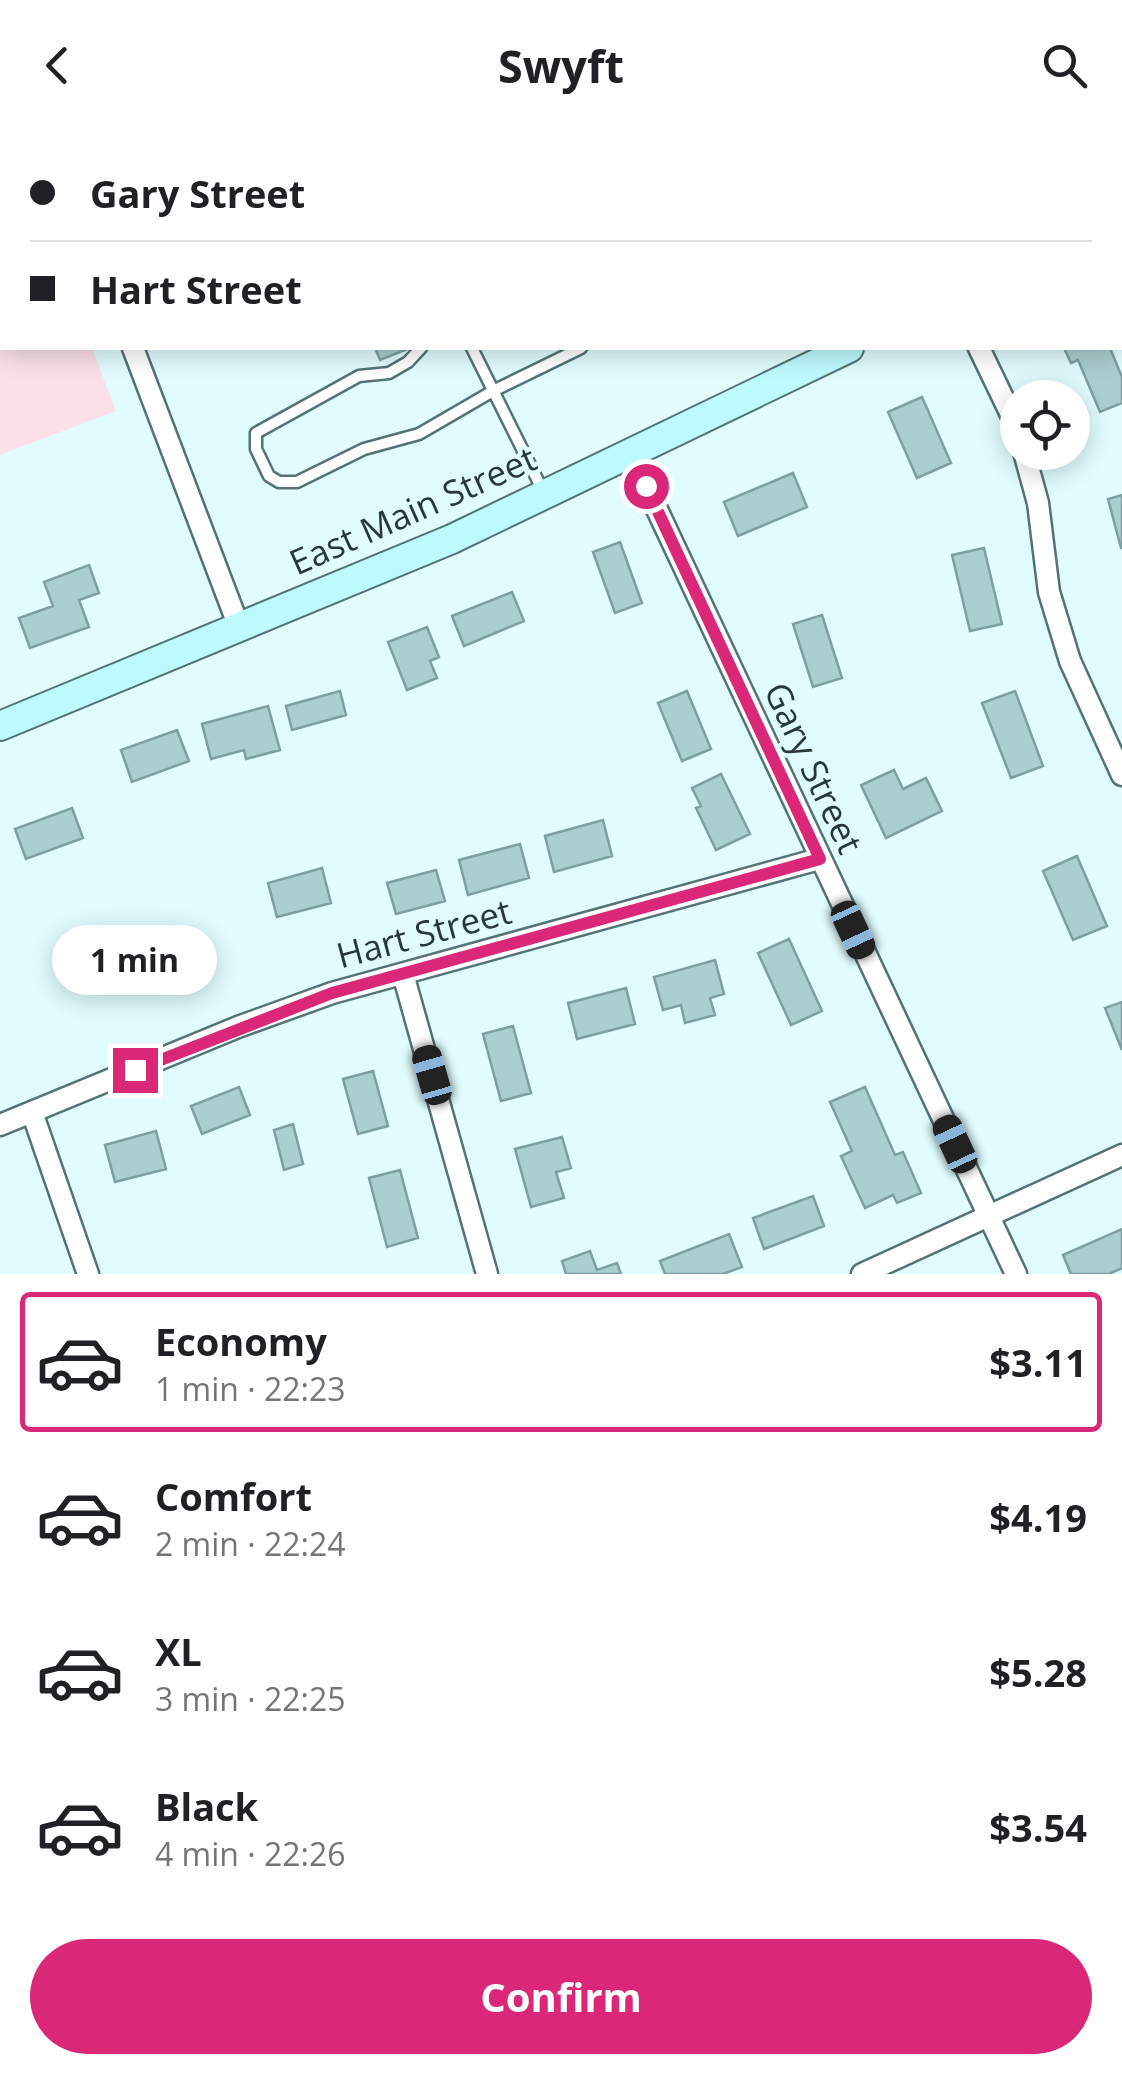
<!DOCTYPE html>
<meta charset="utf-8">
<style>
:root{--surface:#fff;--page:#f6f6f6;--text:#202124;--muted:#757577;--line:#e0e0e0;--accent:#db2777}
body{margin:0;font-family:"Open Sans",sans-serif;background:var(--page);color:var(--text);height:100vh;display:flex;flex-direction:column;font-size:38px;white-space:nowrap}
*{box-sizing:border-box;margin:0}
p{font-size:32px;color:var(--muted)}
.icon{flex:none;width:55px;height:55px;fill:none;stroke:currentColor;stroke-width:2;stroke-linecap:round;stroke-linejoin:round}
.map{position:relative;height:1144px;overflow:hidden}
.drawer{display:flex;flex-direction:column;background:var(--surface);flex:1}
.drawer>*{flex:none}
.hud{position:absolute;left:0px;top:0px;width:1122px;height:220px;box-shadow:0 5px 25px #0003;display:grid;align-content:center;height:220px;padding:0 30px;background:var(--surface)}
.buttons{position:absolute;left:1000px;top:250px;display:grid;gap:20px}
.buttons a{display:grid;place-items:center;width:90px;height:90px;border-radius:50%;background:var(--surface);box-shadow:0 5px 25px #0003;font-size:50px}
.end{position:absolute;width:45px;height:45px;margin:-22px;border:12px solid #db2777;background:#fff;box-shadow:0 0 0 5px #fff}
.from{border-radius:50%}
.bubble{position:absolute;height:70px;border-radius:35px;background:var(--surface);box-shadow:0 5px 25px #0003;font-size:32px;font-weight:700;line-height:70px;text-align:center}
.car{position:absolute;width:30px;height:60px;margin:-30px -15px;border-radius:12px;box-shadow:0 0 8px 2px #0007;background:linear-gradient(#222 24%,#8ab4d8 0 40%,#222 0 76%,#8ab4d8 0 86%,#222 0)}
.hud b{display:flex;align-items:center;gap:35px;height:95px;font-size:38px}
.hud b+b{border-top:2px solid var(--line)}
.hud i{width:25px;height:25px;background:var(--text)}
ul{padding:18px 0 0;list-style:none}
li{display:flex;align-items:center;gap:30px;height:140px;margin:0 20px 15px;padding:0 10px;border:5px solid transparent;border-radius:10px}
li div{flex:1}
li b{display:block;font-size:38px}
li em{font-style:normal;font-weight:700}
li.current{border-color:var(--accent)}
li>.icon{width:90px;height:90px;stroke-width:1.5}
.cta{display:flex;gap:20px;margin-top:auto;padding:20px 30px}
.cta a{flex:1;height:115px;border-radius:60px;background:var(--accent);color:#fff;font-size:40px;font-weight:700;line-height:115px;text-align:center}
header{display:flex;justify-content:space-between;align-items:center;height:130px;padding:0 30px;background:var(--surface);font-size:45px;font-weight:700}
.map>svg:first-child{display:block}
.green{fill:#fbe0e8}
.building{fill:#abced0;stroke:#7e9fa1;stroke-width:2.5}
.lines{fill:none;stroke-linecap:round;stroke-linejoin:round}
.service-casing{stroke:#537375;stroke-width:15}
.minor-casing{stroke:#537375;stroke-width:25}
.secondary-casing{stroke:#537375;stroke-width:32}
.service{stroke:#fff;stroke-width:10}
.minor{stroke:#fff;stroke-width:20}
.secondary{stroke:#bdfafe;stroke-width:28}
.route{stroke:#db2777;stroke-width:12}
.labels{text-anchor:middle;stroke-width:9;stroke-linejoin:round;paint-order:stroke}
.street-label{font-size:35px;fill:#293738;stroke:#e0fcfe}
</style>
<header><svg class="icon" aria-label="back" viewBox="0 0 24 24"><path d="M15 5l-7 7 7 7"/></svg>Swyft<svg class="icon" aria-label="search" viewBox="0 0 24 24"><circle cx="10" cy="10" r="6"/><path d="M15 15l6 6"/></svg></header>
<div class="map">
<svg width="1122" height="1144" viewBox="0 0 1122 1144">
<rect width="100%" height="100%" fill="#e0fcfe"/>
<path class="green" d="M0 0 10 2H2V218H92L116 281 0 325Z"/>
<path class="building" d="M375 218H404L405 220 380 230Z
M1064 218H1110L1122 247V273L1100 282 1078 230 1071 233Z
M922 267 951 333 917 348 888 282Z
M793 343 807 377 738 406 724 372Z
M1122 365V418H1121L1108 369Z
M620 412 642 473 615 483 593 422Z
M984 418 1002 494 970 501 952 425Z
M89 435 99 463 79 470 89 497 30 518 19 488 53 476 44 452Z
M512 462 524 491 464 516 452 486Z
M822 485 842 548 813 557 793 494Z
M427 497 439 527 430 531 437 548 407 560 388 512Z
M340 561 346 585 292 600 286 576Z
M687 561 711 619 682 631 658 573Z
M1015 561 1043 636 1011 648 982 573Z
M268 576 280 620 246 629 244 620 211 629 202 594Z
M177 600 189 631 132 652 121 620Z
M894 640 903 659 926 648 942 681 886 708 861 655Z
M721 644 750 704 716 720 696 678 701 676 692 658Z
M72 678 83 708 26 729 15 699Z
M603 690 612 726 554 742 545 706Z
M520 714 529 748 468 765 459 730Z
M1077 726 1107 796 1073 810 1043 741Z
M322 738 331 773 277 787 268 753Z
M436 740 445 771 396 784 387 753Z
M789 809 822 881 791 895 758 823Z
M715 830 724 864 710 868 715 885 685 893 681 875 663 880 654 847Z
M626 858 635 894 577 909 568 873Z
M1122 872V920L1105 878Z
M513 896 531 963 501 971 483 904Z
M373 941 388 996 358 1004 343 949Z
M239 957 250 985 202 1004 191 976Z
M865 957 895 1025 903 1022 921 1063 897 1073 893 1065 865 1078 841 1026 852 1021 830 972Z
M293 994 303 1034 284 1040 274 1000Z
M156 1001 166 1039 115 1052 105 1015Z
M562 1007 571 1038 556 1042 564 1068 531 1077 515 1019Z
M400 1040 418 1108 387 1117 369 1048Z
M813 1066 824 1096 764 1119 753 1088Z
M1122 1099V1138L1109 1144H1071L1063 1125Z
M729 1104 742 1137 723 1144H665L660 1131Z
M590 1121 597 1140 617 1133 621 1144H566L562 1131Z"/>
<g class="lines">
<g class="service-casing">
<path id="service" d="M421 218 408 232 389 243 359 246 256 303V319L269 346 279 352H297L364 319 419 304 493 261 581 218
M472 218 544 363"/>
</g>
<g class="minor-casing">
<path id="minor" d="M51 0 52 2
M133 218 239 497
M979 218 1018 299
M630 322 1016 1144
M1024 322 1038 373 1049 462 1070 531 1122 645
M403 844 487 1144
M32 982 88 1144
M0 995 238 897 332 863 819 729
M862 1144 1122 1025"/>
</g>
<g class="secondary-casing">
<path id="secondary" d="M1120 86 1122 85
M0 596 452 409 849 218"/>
</g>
<use href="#service" class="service"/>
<use href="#minor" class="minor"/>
<use href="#secondary" class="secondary"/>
</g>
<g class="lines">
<path class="route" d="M135 940 332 863 820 729 646 356"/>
</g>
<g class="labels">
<g class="street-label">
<text transform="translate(413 381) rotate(-24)" y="12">East Main Street</text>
<text transform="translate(813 638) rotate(65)" y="12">Gary Street</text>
<text transform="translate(424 804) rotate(-15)" y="12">Hart Street</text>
</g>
</g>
</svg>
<div class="buttons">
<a><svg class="icon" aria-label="locate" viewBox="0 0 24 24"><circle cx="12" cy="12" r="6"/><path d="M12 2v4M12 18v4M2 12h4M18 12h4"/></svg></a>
</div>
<i class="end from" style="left:646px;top:356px"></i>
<i class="end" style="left:135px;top:940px"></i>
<div class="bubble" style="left:52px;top:795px;width:165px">1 min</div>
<i class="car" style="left:853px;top:800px;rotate:155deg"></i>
<i class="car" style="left:432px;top:945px;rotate:344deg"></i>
<i class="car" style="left:955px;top:1014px;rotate:335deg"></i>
<div class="hud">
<b><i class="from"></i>Gary Street</b>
<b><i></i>Hart Street</b>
</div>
</div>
<section class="drawer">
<ul>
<li class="current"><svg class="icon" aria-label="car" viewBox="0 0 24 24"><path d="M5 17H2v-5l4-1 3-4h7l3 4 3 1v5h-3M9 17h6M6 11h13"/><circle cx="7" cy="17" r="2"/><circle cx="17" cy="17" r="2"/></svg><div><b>Economy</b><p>1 min · 22:23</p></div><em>$3.11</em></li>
<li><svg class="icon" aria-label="car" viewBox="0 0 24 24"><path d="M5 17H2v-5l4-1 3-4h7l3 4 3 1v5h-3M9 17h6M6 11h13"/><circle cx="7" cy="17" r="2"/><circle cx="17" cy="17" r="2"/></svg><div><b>Comfort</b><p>2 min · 22:24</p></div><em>$4.19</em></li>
<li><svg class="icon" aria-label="car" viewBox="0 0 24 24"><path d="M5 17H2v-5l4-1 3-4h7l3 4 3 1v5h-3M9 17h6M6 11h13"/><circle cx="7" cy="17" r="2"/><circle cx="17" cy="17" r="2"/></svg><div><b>XL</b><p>3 min · 22:25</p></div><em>$5.28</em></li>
<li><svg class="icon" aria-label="car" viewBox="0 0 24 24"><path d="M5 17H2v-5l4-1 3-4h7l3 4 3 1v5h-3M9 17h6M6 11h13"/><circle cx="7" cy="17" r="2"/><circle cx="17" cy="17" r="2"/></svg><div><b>Black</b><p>4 min · 22:26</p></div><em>$3.54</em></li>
</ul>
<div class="cta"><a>Confirm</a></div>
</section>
